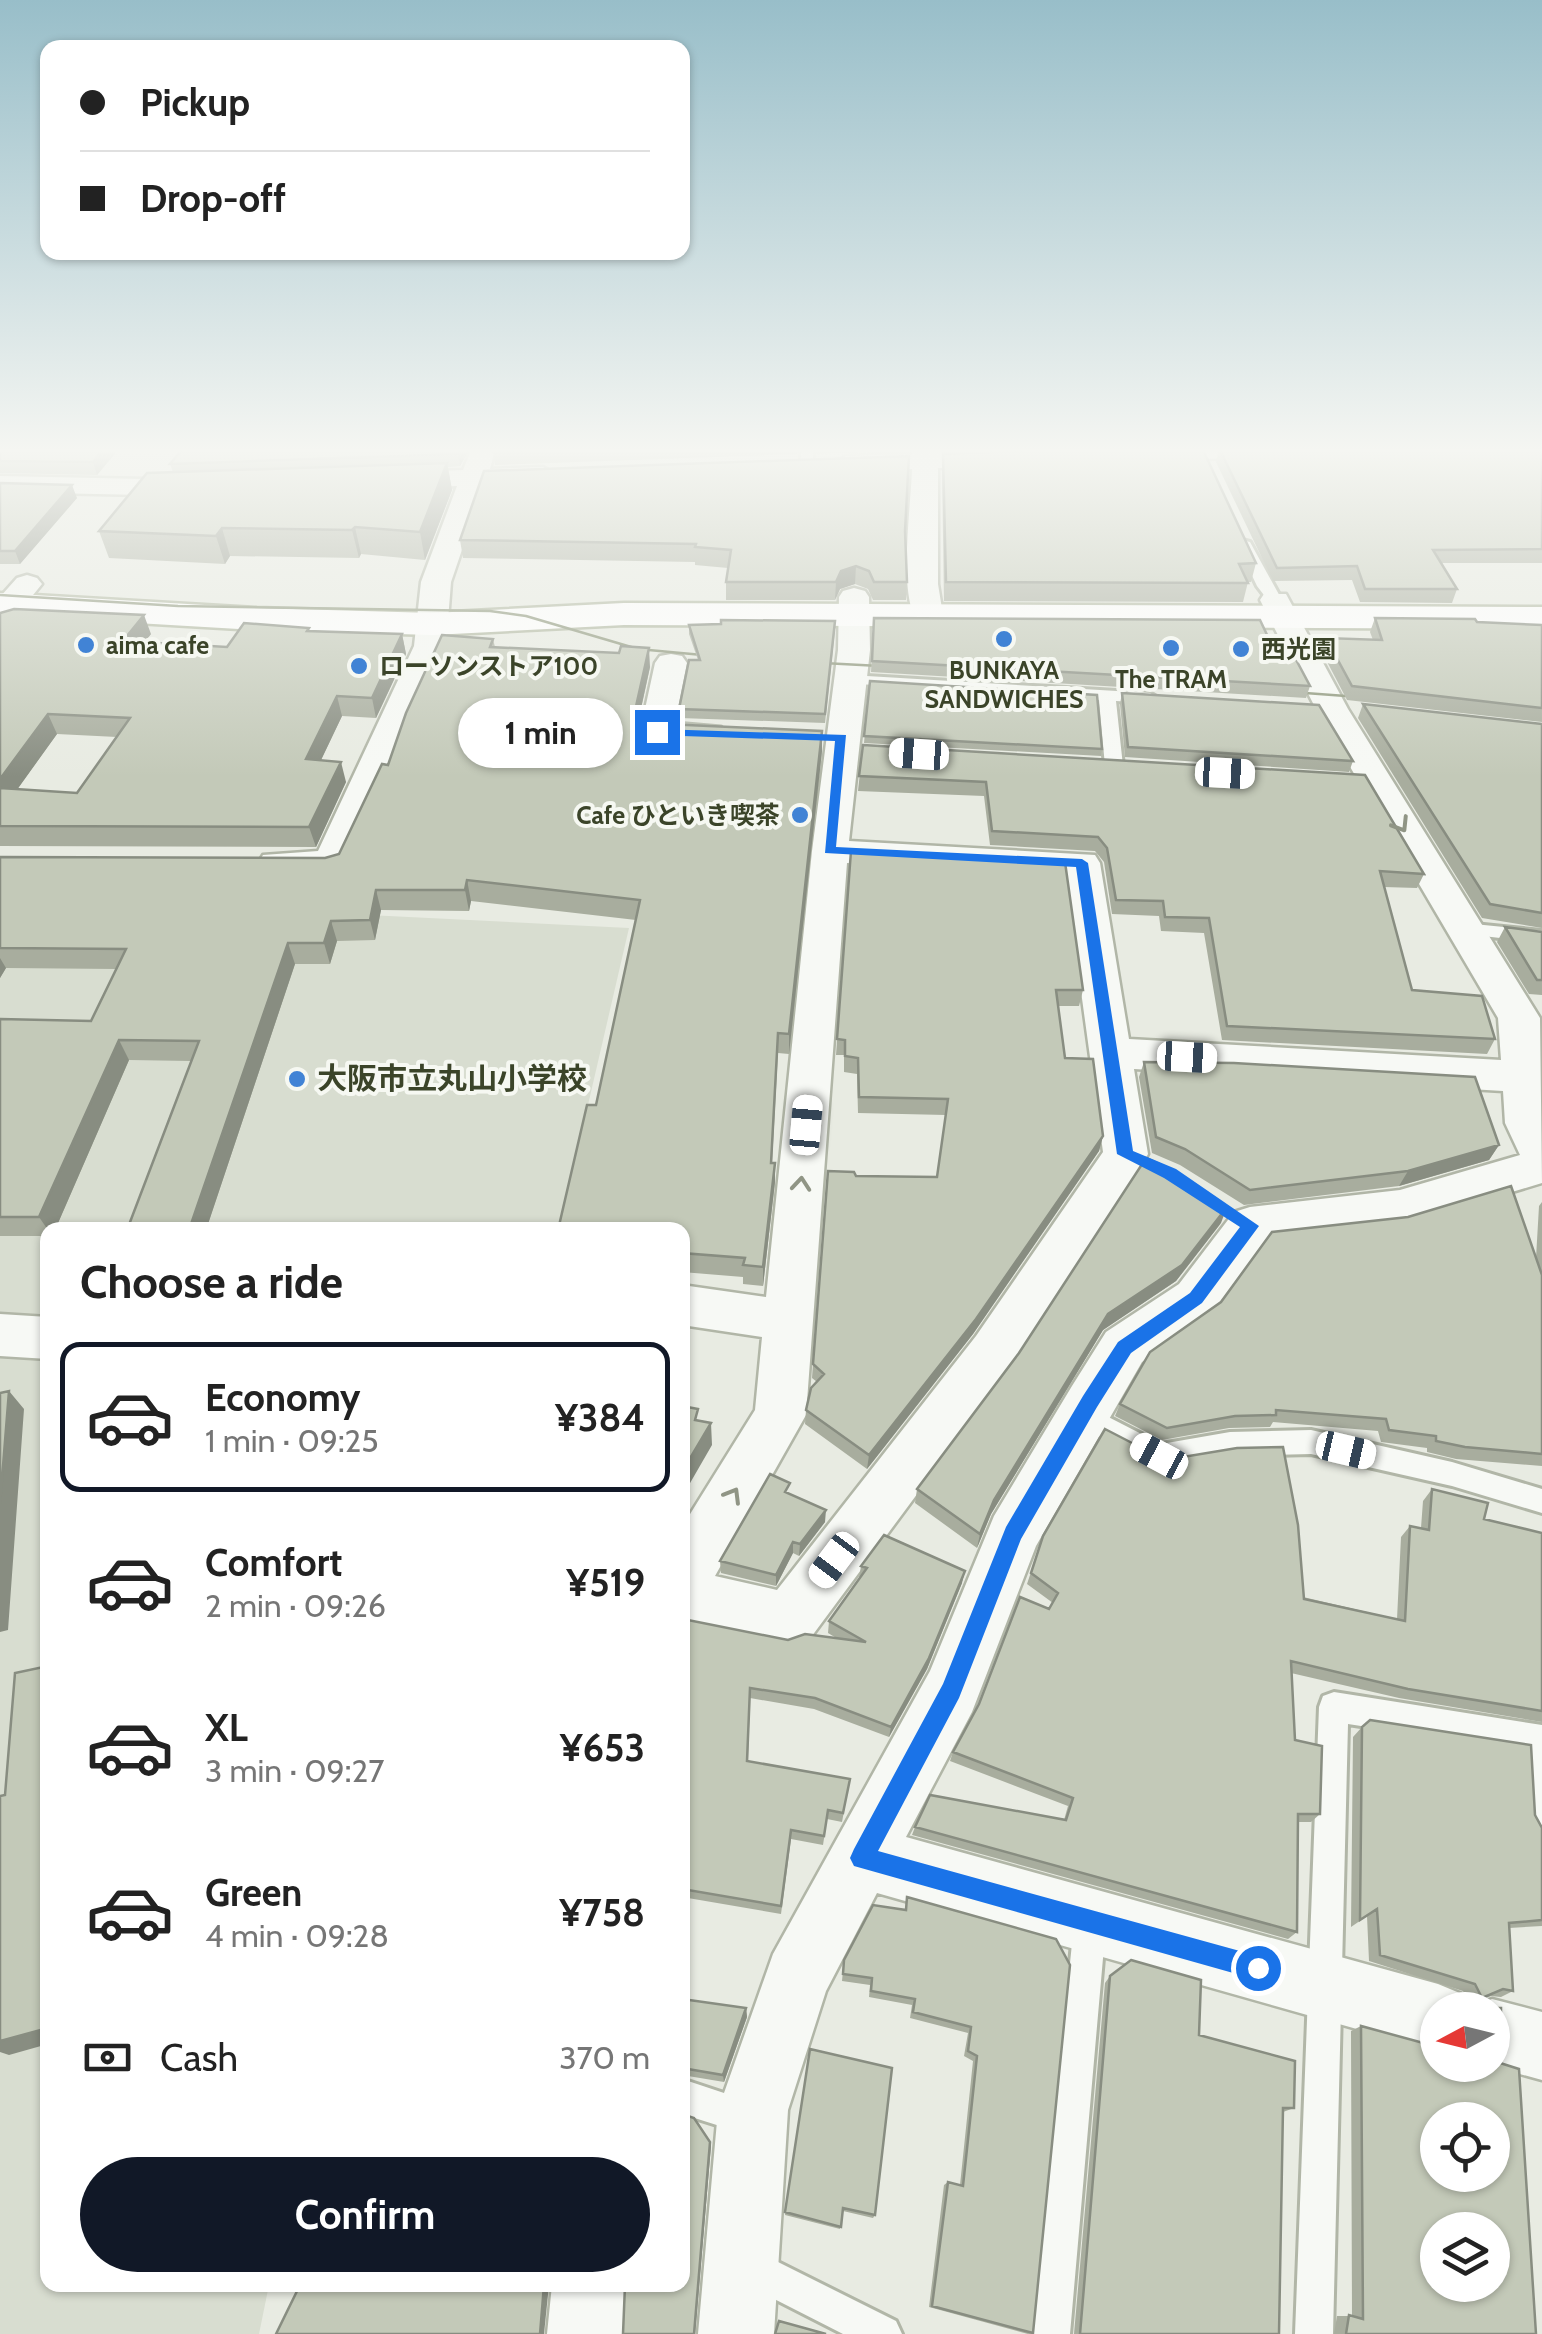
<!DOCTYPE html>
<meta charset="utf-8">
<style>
:root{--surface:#fff;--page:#f6f6f6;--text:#222;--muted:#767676;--line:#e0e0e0;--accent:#111827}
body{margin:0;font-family:Cabin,"Noto Sans JP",sans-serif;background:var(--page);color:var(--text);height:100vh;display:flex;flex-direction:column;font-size:38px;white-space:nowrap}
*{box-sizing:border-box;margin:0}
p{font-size:32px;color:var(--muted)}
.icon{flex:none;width:55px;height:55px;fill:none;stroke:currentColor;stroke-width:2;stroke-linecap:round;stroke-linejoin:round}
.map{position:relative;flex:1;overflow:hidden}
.drawer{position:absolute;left:40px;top:1222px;width:650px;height:1070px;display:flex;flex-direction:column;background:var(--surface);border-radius:20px;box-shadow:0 2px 8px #0004}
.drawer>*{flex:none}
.banner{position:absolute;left:40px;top:40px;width:650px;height:220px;border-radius:20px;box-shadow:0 2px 8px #0004;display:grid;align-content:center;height:220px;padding:0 40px;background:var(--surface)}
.needle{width:65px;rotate:263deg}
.fabs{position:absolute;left:1420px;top:1992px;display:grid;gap:20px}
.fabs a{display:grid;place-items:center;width:90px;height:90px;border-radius:50%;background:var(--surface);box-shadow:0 2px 8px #0004;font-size:50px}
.end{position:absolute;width:45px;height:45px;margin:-22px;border:12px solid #1a73e8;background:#fff;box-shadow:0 0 0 5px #fff}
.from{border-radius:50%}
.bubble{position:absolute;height:70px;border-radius:35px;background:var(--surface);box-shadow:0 2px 8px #0004;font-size:32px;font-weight:700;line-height:70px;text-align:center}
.car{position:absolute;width:30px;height:60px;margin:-30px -15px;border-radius:12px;box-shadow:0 0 8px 2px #0007;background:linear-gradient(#fff 24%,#345 0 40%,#fff 0 76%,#345 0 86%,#fff 0)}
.banner b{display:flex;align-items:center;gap:35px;height:95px;font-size:38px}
.banner b+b{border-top:2px solid var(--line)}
.banner i{width:25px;height:25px;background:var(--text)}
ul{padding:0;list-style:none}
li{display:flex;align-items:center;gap:30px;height:150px;margin:0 20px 15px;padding:0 20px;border:5px solid transparent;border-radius:20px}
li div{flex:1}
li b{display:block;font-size:38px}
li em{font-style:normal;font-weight:700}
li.current{border-color:var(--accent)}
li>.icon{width:90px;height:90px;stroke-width:1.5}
h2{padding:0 40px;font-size:45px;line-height:120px}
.pay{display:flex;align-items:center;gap:25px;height:110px;padding:0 40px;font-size:38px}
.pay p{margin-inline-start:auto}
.action{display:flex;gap:20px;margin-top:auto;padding:20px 40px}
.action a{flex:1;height:115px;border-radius:60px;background:var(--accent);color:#fff;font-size:40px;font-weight:700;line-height:115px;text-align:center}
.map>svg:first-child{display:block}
.built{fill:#d8ddd0}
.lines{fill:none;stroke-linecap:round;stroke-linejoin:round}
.service-casing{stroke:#b1b6a7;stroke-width:6}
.minor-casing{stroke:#b1b6a7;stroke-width:5}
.primary-casing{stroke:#b0b7a0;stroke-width:5}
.service{fill:#f7f9f5;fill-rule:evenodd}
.minor{fill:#f7f9f5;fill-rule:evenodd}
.primary{fill:#fff;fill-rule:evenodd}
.tram{stroke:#8c957a;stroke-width:2.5}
.wall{fill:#a8ad9e;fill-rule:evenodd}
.shaded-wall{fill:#888d81}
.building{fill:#c3c9b8;stroke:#888d81;stroke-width:2.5;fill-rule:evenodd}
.oneway{stroke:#909585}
.route{fill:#1a73e8}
.poi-dot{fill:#4183d5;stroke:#f6f8f2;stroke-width:4}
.labels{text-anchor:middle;stroke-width:8;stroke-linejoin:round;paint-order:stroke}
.far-poi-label{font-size:25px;font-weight:bold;fill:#3b4429;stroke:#f6f8f2;text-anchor:start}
.poi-label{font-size:30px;font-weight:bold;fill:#3b4429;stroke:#f6f8f2;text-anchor:start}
</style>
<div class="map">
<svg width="1542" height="2334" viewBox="0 0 1542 2334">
<rect width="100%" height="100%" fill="#e8ebe2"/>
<path class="built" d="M0 910H267L629 928 559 1230H48L47 1321 0 1318Z
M0 1352 47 1354 48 2285H269L259 2334H0Z"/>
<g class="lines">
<g class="service-casing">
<path id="service" d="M801 450H813V469L801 466Z
M1238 539 1250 542 1282 600 1280 603H1270L1257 586 1236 542Z
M850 675 1150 693 1158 698 1150 703 1116 701 1123 766 1114 771 1105 766 1099 700 844 683 842 680Z
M1464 923 1542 931V943L1457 933 1454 929 1457 925Z
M1083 1404 1161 1444 1230 1432 1311 1430 1452 1462 1542 1489V1513L1452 1486 1311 1454 1230 1456 1159 1468 1074 1423 1070 1415 1074 1407Z
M1334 1692 1542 1725V1838L1531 1833 1526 1822 1523 1751 1348 1724 1333 2334H1295L1319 1707 1323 1696Z
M1090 1908 1102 1912 1106 1924 1070 2334H1032L1074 1924 1078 1912Z
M682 2079 757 2104 763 2116 757 2128 745 2134 682 2114Z
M752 2249 896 2321 902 2334H843L739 2281 733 2268 739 2255Z"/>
</g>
<g class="minor-casing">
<path id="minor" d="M471 450H495L490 469 543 467 556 475 543 483 484 485 451 582 446 646 344 871 331 875 263 871 258 863 263 855 318 851 414 646 421 582 457 486 387 489 374 481 387 473 463 470Z
M912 450H1003L1015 458 1002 466 938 468V584L943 615 939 621H917C898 593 911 506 912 469L846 472 833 464 846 456 912 454Z
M1130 450H1238L1225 458 1141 462 1132 459Z
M0 476 193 480 206 488 193 496 0 492Z
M27 575 37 578 42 584 11 622 0 625V597L17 578Z
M854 588 865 591 869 597 870 650 849 841 1095 855 1100 863 1129 1039 1501 1060 1498 1018 1316 709 1260 600 1264 594H1286L1348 709 1540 1018 1542 1183 1400 1226 1264 1242 1213 1312 1142 1362 1036 1546 972 1712 906 1837 1438 1984 1462 1994 1468 2009 1492 1999 1542 2012V2080L1487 2065H1492V2010H1438V2052L877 1893 826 1991 788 2110 774 2334H698L718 2110 773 1954 930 1671 994 1516 1072 1386 1106 1332 1179 1284 1234 1212 1250 1207 1400 1190 1520 1155 1505 1123 1503 1091 1134 1069 1148 1154 1142 1166 1012 1366 809 1640 789 1648 682 1623V1527L755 1410 762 1337 682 1325V1285L766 1297 812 851 838 650 839 597 843 591ZM847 863 1065 874 1103 1152 976 1336 777 1590 715 1576 806 1415Z
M671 654 682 656 687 663 675 723 721 727 726 734 721 741 709 744 645 739 640 732 655 663 660 656Z
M0 1314 48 1317V1359L0 1356Z
M552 2285H626L623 2334H547Z"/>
</g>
<g class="primary-casing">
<path id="primary" d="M0 593 257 608 433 613 624 603 1542 607V629L624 625 433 635 257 630 0 615Z"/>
</g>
<use href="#service" class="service"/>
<use href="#minor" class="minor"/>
<use href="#primary" class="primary"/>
<path class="tram" d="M0 595 178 606 490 611 526 616 638 649 724 657
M804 662 899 667
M1278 691 1373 698"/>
</g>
<path class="wall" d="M0 450H118L97 475 0 473Z
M469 450 460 466 448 467 452 490 425 560 361 554 359 558 230 556 225 564 109 558 99 531 173 472 170 464Z
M493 450H799L797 454 495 465Z
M816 450H906L817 454Z
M1219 450H1542V563H1441L1457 589 1452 603 1360 602 1352 580 1273 581 1216 462Z
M943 454 1256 563 1251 582H1248L1243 602 944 601 942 472Z
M0 483 77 498 20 564H0Z
M905 531 907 582 906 600H873L868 589 855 584 840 589 835 600H726V582L728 568 695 565V562L463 558 460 540Z
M0 613 151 634 144 642 227 647 310 632 402 634 406 654 376 718 342 716 321 760 346 782 316 847 0 846ZM57 734 117 737 77 793 17 789Z
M874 618 1310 686 1306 698 871 672Z
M1375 618 1542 625V722L1347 700 1322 652 1326 638 1373 640 1370 632Z
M689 625 835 630 825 723 680 718 679 709 698 660 689 634Z
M493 639 495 647 650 667 639 718 643 723 822 751 789 1054 778 1053 772 1163 775 1182 763 1286 743 1284V1277L682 1272V1230L596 1105 636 920 471 901 469 911 381 910 375 940 337 941 330 964H295L206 1230H127L191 1061 129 1060 55 1230H48V1236H0V1019L91 1021 116 969 6 968 0 978V857L325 858 339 854 388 765Z
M870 681 1102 749 1101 756 864 743Z
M1122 693 1353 761 1349 772 1125 757 1120 704Z
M1363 704 1542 724V928L1482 918 1358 718Z
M863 745 1424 874 1417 888 1384 887 1412 990 1495 1039 1487 1054 1222 1040 1204 933 1161 931 1159 916 1112 914 1104 862 1095 851 990 845 984 796 858 791Z
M851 851 1083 990 1079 1006H1058L1065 1058 1103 1136 1099 1151 973 1334 867 1469 805 1424 806 1410 817 1382 812 1378 813 1364 856 1176 937 1177 946 1115 858 1113 857 1074 844 1072V1055H836Z
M1505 927 1542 932V995L1529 994 1497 942Z
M1144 1062 1499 1145 1489 1160 1399 1186 1244 1205 1180 1165 1152 1153 1139 1077Z
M1542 1202V1466L1456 1459 1427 1452V1448L1381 1442 1378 1431 1273 1422 1270 1427 1229 1428 1162 1440 1115 1416 1120 1404 1536 1258 1539 1206Z
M1221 1223 1176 1281 1103 1330 991 1514 977 1548 915 1503 917 1489Z
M1432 1489 1484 1519 1542 1533V1722L1399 1698 1291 1673 1295 1740 1320 1814 1311 1822H1298L1297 1932 1288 1939 912 1835 915 1827 1064 1820 1068 1806 950 1761 953 1752 1053 1603 1027 1584 1043 1536 1397 1619 1401 1537 1410 1526 1421 1528 1423 1501Z
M789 1494 825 1522 799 1556 793 1553 776 1586 721 1573 720 1561Z
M861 1566 962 1583 927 1669 889 1737 814 1709 750 1698 748 1761 850 1779 842 1822 827 1819 823 1845 791 1839 781 1914 682 1897 683 1619 788 1640 838 1639 828 1633 829 1621 859 1578Z
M1362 1727 1535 1815 1542 1828V1926L1509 1928 1513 1991 1501 1997 1491 1996 1470 2004 1463 1991 1369 1961 1367 1916 1351 1927 1353 1737Z
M907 1897 1056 1939 1033 2333 1028 2334 929 2307 944 2185 948 2182 960 2185 973 2061 964 2056 968 2033 910 2018 912 2005 869 1997 870 1985 842 1981 844 1960 905 1910Z
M1110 1976 1199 2035 1294 2108 1283 2112 1279 2334H1074L1105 1983Z
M682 1999 746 2008 747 2017 724 2082 682 2075Z
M1454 2008H1501V2056L1497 2062 1519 2069 1536 2334H1334L1337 2316H1352L1351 2031 1361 2026 1438 2047V2065H1492V2010H1449ZM1438 2120H1492V2175H1438ZM1438 2230H1492V2285H1438Z
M810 2049 875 2215 873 2218 843 2211 840 2229 785 2215Z"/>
<path class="shaded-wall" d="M103 450H118L97 475 93 462Z
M460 450H469L460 466 458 454Z
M447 463 452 490 425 560 420 532Z
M72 485 77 498 20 564 15 551Z
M355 527 361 554 359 558 352 530Z
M222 528 230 556 225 564 216 536Z
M856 566 855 584 840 589 835 600 836 582 841 571Z
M144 615 151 634 130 661 123 641Z
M402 634 406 654 376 718 372 698Z
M649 648 650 667 636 731 635 711Z
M337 696 342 716 312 779 306 759Z
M48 714 57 734 4 808 0 800V779Z
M822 731V751L789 1054V1034Z
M341 762 346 782 316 847 309 827Z
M467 880 471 901 469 911 465 890Z
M376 890 381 910 375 940 370 920Z
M331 921 337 941 330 964 324 943Z
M288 943 295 964 206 1230H189Z
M0 958 6 968 0 978Z
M119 1040 129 1060 55 1230H48L39 1217Z
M1103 1136 1099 1151 973 1334 867 1469 869 1455Z
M1499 1145 1489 1160 1399 1186 1408 1171Z
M775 1163V1182L763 1286V1267Z
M1227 1207 1221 1223 1176 1281 1103 1330 991 1514 977 1548 980 1534 994 1500 1108 1314Z
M9 1391 24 1409 8 1630 0 1632V1504Z
M711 1423 712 1445 682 1497V1472Z
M826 1510 825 1522 799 1556 800 1544Z
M793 1542V1553L776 1586V1575Z
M965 1571 962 1583 927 1669 889 1737 891 1727Z
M746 2008 747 2017 724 2082 723 2075Z
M48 2028V2044L9 2055 0 2052V2041Z
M710 2142 711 2146 695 2334H694Z
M544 2285H549L544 2334H540Z"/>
<path class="building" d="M0 450H103L93 462 0 461Z
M182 450H460L458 454 170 464Z
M493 450H545L493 452Z
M1042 450H1203L1256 563 1239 564 1248 583 946 582 943 454Z
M1220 450H1542V549L1433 550 1457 589H1365L1357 566 1277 568Z
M909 456 905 531 907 582H874L869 571 856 566 841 571 836 582H726L731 550 695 547 696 544 460 540 484 471Z
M447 463 420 532 355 527 352 530 222 528 216 536 99 531 147 473Z
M0 483 72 485 15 551H0Z
M14 609 144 615 123 641 227 647 244 623 309 628 307 631 402 634 372 698 337 696 306 759 341 762 309 827 0 826V788L77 793 130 718 48 714 0 779V613Z
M874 618 1260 620 1269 639H1285L1310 686 872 661Z
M1375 618 1475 619 1477 622 1542 625V708L1352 686 1326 638 1382 640Z
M721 620 835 621 825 714 679 709 689 660H700L689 625 721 624Z
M442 635 493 639 490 647 619 653 621 646 649 648 635 711 643 723 822 731 789 1034 778 1033 771 1163H775L763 1267 743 1265 745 1258 682 1253V1230H558L587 1105H596L640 900 467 880 465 890H376L370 920 331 921 324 943H288L189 1230H127L199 1041 119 1040 39 1217H0V1019L91 1021 126 949 0 948V857L325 858 339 854 382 764 388 765 406 713Z
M870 681 1097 695 1102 749 864 736Z
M1122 693 1319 705 1353 761 1128 747Z
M1363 704 1542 724V913L1490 904Z
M863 745 1365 775 1424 874 1380 871 1412 990 1482 996 1495 1039 1227 1026 1209 918 1165 917 1163 901 1116 900 1107 848 1098 837 992 831 986 782 859 776Z
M851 851 1065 862 1083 990H1056L1065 1058 1093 1059 1103 1136 976 1319 869 1455 806 1410 811 1388 824 1374 813 1364 828 1171 854 1172 856 1176 937 1177 948 1099 859 1097 858 1058 845 1056V1040L837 1039Z
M1505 927 1542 932V980H1537Z
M1144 1062 1234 1063 1475 1077 1499 1145 1408 1171 1250 1190 1185 1149 1156 1137Z
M1146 1158 1166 1167 1227 1207 1182 1265 1108 1314 994 1500 980 1534 917 1489 1019 1353Z
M1511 1186 1542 1275V1454L1465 1447 1436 1441V1436L1389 1430 1386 1419 1276 1410V1415L1235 1416 1167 1428 1120 1404 1150 1352 1221 1302 1272 1232 1408 1217Z
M9 1391 0 1504V1393Z
M682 1406 698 1409 695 1420 711 1423 682 1472Z
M1105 1429 1165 1460 1237 1448 1283 1447 1298 1525 1304 1599 1405 1621 1410 1526 1429 1530 1432 1489 1488 1503 1484 1519 1542 1533V1711L1408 1689 1291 1661 1295 1740 1322 1746 1320 1814H1298L1297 1932 915 1827 930 1795 1066 1820 1073 1798 953 1752 979 1704 1020 1597 1049 1609 1058 1593 1031 1573 1043 1536Z
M770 1474 790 1483 785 1492 826 1510 800 1544 793 1542 776 1575 720 1561Z
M884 1535 965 1571 929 1658 891 1727 815 1698 750 1688 747 1761 850 1779 843 1813 828 1810 824 1836 791 1830 781 1906 682 1889 683 1619 788 1640 805 1634 866 1642 829 1621 867 1568 861 1566Z
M48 1666V2028L0 2041V1796L5 1795 15 1673Z
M1370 1720 1531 1745 1535 1815 1542 1828V1920L1509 1923 1513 1991 1503 1989 1482 1998 1475 1984 1380 1955 1377 1909 1360 1920 1362 1727Z
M907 1897 1056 1939 1070 1965 1033 2333 932 2306 948 2182 963 2186 977 2056 968 2051 971 2027 913 2012 915 1999 871 1991 872 1978 843 1974 844 1960 873 1905 906 1910Z
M1131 1960 1201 1980 1199 2035 1295 2061 1294 2108H1283L1279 2334H1080L1110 1976Z
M682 1999 746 2008 723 2075 682 2068Z
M1454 2008H1501V2056L1497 2062 1519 2069 1536 2334H1346L1349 2315 1363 2319 1361 2026 1438 2047V2065H1492V2010H1454ZM1438 2120H1492V2175H1438ZM1438 2230H1492V2285H1438Z
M810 2049 892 2068 875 2215 843 2208 841 2227 785 2212Z
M682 2114 694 2118 710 2142 694 2334H623L625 2285H682Z
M300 2285H361L370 2290 416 2285H544L540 2334H276Z
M779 2321 826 2334H775Z"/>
<defs><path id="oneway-chevron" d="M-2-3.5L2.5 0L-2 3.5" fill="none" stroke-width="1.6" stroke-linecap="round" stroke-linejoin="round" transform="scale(2.5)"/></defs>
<g class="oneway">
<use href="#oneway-chevron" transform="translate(1401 825) rotate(58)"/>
<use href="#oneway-chevron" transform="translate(801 1184) rotate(-85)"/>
<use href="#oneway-chevron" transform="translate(733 1495) rotate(-59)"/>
</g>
<linearGradient id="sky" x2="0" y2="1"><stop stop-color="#98bec9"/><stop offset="0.58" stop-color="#f5f6f2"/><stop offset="1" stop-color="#f5f6f2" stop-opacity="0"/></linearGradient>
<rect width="1542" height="777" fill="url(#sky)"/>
<path class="route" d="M657 729 846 735 836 847 1082 859 1088 863 1133 1151 1176 1169 1259 1226 1202 1303 1131 1353 1097 1407 1021 1539 959 1698 878 1851 1258 1956 1266 1960 1270 1968 1266 1976 1258 1980 854 1866 850 1858 854 1849 943 1684 1006 1527 1083 1396 1118 1342 1190 1293 1240 1227 1164 1178 1117 1154 1076 867 825 853 835 741 653 735Z"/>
<g class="poi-dot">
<circle cx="1004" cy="639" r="10"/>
<circle cx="86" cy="645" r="10"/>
<circle cx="1171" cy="648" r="10"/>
<circle cx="1241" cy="649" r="10"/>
<circle cx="359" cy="666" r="10"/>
<circle cx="800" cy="815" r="10"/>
<circle cx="297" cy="1079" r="10"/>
</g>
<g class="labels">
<g class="far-poi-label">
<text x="106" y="654">aima cafe</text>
<text x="1261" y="658">西光園</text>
<text x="379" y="675">ローソンストア100</text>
<text x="1004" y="679" text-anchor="middle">BUNKAYA<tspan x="1004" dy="29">SANDWICHES</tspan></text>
<text x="1171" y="688" text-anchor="middle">The TRAM</text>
<text x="780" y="824" text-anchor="end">Cafe ひといき喫茶</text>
</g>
<g class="poi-label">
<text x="317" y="1089">大阪市立丸山小学校</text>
</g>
</g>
</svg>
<div class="fabs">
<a><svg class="needle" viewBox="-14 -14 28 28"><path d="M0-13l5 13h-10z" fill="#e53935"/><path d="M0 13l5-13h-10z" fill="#767676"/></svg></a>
<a><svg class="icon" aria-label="locate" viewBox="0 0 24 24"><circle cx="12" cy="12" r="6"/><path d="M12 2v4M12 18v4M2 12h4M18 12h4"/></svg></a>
<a><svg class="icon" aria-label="layers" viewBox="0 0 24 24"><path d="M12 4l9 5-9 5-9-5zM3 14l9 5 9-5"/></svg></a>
</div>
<i class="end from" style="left:1258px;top:1968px"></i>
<i class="end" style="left:657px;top:732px"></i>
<div class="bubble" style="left:458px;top:698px;width:165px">1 min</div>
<i class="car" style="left:919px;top:754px;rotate:274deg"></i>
<i class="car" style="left:1225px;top:773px;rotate:93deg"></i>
<i class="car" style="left:1187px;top:1057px;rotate:93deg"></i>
<i class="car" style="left:806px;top:1125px;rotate:5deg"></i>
<i class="car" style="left:1346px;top:1450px;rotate:103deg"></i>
<i class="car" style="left:1159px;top:1456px;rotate:298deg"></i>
<i class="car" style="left:834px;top:1560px;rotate:217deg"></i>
<div class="banner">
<b><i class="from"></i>Pickup</b>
<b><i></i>Drop-off</b>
</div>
<section class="drawer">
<h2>Choose a ride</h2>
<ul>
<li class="current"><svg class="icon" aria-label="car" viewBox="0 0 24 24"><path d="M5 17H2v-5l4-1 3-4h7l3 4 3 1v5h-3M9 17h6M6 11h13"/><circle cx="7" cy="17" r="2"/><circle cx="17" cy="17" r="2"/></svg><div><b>Economy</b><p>1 min · 09:25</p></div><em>¥384</em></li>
<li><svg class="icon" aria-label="car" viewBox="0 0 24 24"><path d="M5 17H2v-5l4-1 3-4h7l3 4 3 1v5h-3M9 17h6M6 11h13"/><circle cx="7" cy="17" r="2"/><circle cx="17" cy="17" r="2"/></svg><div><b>Comfort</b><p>2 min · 09:26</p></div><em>¥519</em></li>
<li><svg class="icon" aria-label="car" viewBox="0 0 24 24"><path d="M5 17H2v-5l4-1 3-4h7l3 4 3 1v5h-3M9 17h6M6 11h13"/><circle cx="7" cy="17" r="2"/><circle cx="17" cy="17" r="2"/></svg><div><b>XL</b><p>3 min · 09:27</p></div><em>¥653</em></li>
<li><svg class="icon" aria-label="car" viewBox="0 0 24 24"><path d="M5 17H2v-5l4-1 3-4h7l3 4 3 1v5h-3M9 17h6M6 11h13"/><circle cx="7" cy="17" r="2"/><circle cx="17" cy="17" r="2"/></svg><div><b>Green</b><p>4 min · 09:28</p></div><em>¥758</em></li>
</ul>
<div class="pay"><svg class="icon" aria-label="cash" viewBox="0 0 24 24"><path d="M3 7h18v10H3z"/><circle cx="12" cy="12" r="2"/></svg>Cash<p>370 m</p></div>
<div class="action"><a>Confirm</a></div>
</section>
</div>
